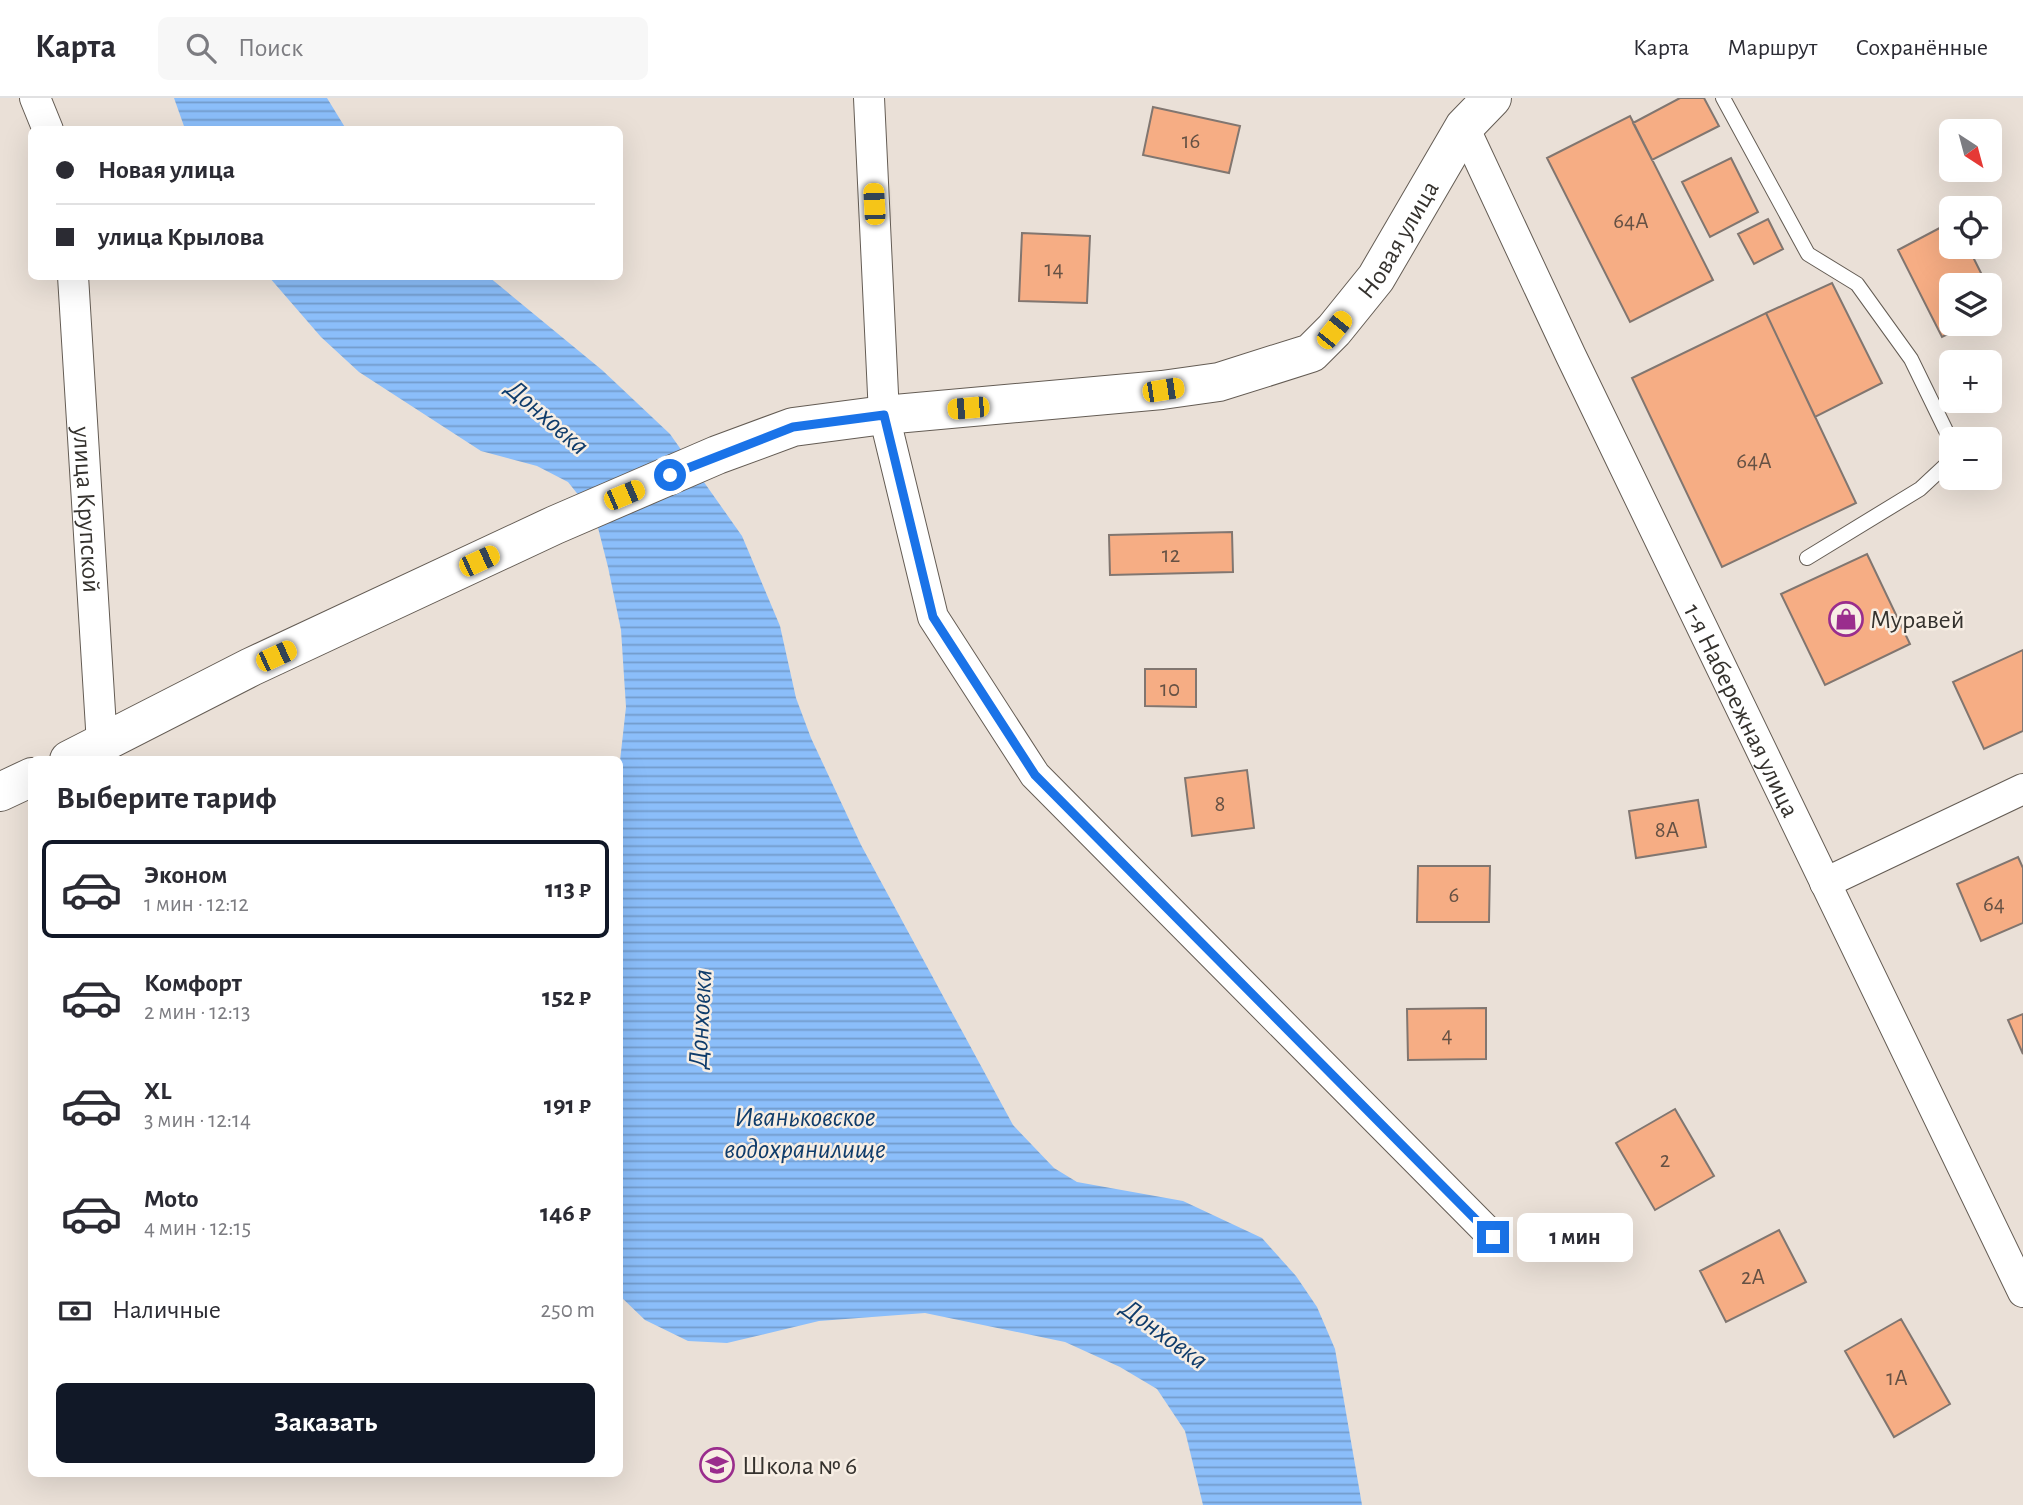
<!DOCTYPE html>
<html lang="ru">
<meta charset="utf-8">
<style>
:root{--surface:#fff;--page:#f7f7f7;--text:#2b2b33;--muted:#7c7c81;--line:#e1e1e2;--accent:#111827}
body{margin:0;font-family:"Alegreya Sans",sans-serif;background:var(--page);color:var(--text);height:100vh;display:flex;flex-direction:column;font-size:26px;white-space:nowrap}
*{box-sizing:border-box;margin:0}
p{font-size:23px;color:var(--muted)}
.icon{flex:none;width:38px;height:38px;fill:none;stroke:currentColor;stroke-width:2;stroke-linecap:round;stroke-linejoin:round}
.map{position:relative;flex:1;overflow:hidden}
.panel{position:absolute;left:28px;top:658px;width:595px;height:721px;display:flex;flex-direction:column;background:var(--surface);border-radius:10px;box-shadow:0 7px 28px #0002}
.panel>*{flex:none}
.guide{position:absolute;left:28px;top:28px;width:595px;height:154px;border-radius:10px;box-shadow:0 7px 28px #0002;display:grid;align-content:center;height:154px;padding:0 28px;background:var(--surface)}
.needle{width:46px;rotate:144deg}
.controls{position:absolute;left:1939px;top:21px;display:grid;gap:14px}
.controls a{display:grid;place-items:center;width:63px;height:63px;border-radius:10px;background:var(--surface);box-shadow:0 7px 28px #0002;font-size:35px}
.end{position:absolute;width:32px;height:32px;margin:-16px;border:9px solid #1a73e8;background:#fff;box-shadow:0 0 0 4px #fff}
.from{border-radius:50%}
.bubble{position:absolute;height:49px;border-radius:10px;background:var(--surface);box-shadow:0 7px 28px #0002;font-size:23px;font-weight:600;line-height:49px;text-align:center}
.car{position:absolute;width:21px;height:42px;margin:-21px -10px;border-radius:9px;box-shadow:0 0 5px 2px #0007;background:linear-gradient(#f5c518 24%,#345 0 40%,#f5c518 0 76%,#345 0 86%,#f5c518 0)}
.guide b{display:flex;align-items:center;gap:24px;height:66px;font-size:26px}
.guide b+b{border-top:2px solid var(--line)}
.guide i{width:18px;height:18px;background:var(--text)}
ul{padding:0;list-style:none}
li{display:flex;align-items:center;gap:21px;height:98px;margin:0 14px 10px;padding:0 14px;border:4px solid transparent;border-radius:10px}
li div{flex:1}
li b{display:block;font-size:26px}
li em{font-style:normal;font-weight:600}
li.selected{border-color:var(--accent)}
li>.icon{width:63px;height:63px;stroke-width:1.5}
h2{padding:0 28px;font-size:32px;line-height:84px}
.pay{display:flex;align-items:center;gap:18px;height:77px;padding:0 28px;font-size:26px}
.pay p{margin-inline-start:auto}
.action{display:flex;gap:14px;margin-top:auto;padding:14px 28px}
.action a{flex:1;height:80px;border-radius:10px;background:var(--accent);color:#fff;font-size:28px;font-weight:600;line-height:80px;text-align:center}
header{display:flex;align-items:center;gap:42px;box-sizing:border-box;height:98px;padding:0 35px;background:var(--surface);border-bottom:2px solid var(--line)}
header strong{font-size:33px}
nav{display:flex;gap:38px;margin-inline-start:auto;font-size:24px}
.search{width:490px;height:63px;background:var(--page);display:flex;align-items:center;gap:18px;box-sizing:border-box;padding:0 24px;border-radius:10px;color:var(--muted);font-size:26px}
.map>svg:first-child{display:block}
.water{fill:url(#water-rules)}
.building{fill:#f6ad84;stroke:#817670;stroke-width:2}
.lines{fill:none;stroke-linecap:round;stroke-linejoin:round}
.service-casing{stroke:#645c54;stroke-width:16}
.minor-casing{stroke:#645c54;stroke-width:32}
.secondary-casing{stroke:#645c54;stroke-width:40}
.service{stroke:#fff;stroke-width:14}
.minor{stroke:#fff;stroke-width:30}
.secondary{stroke:#fff;stroke-width:38}
.route{stroke:#1a73e8;stroke-width:9}
.labels{text-anchor:middle;stroke-width:5;stroke-linejoin:round;paint-order:stroke}
.number-label{font-size:23px;fill:#655144}
.street-label{font-size:26px;fill:#35322e;stroke:#f7eee4}
.poi-label{font-size:26px;fill:#35322e;stroke:#f7eee4;text-anchor:start}
.water-label{font-size:28px;font-style:italic;fill:#0f3c6b;stroke:#f7eee4}
</style>
<header>
<strong>Карта</strong>
<div class="search"><svg class="icon" aria-label="search" viewBox="0 0 24 24"><circle cx="10" cy="10" r="6"/><path d="M15 15l6 6"/></svg>Поиск</div>
<nav><a>Карта</a><a>Маршрут</a><a>Сохранённые</a></nav>
</header>
<div class="map">
<svg width="2023" height="1407" viewBox="0 0 2023 1407">
<defs>
<pattern id="water-rules" width="6" height="5" patternUnits="userSpaceOnUse" patternTransform="scale(1.75)"><rect width="6" height="5" fill="#8bbefa"/><path d="M0 2.5h6" fill="none" stroke="#729bcb"/></pattern>
</defs>
<rect width="100%" height="100%" fill="#eae0d7"/>
<path class="water" d="M174 0H327L346 31H185Z
M269 179H489L602 272 670 336 742 438 780 528 796 600 811 640 861 747 1013 1027 1054 1070 1077 1084 1183 1103 1262 1140 1296 1178 1317 1209 1335 1251 1362 1407H1203L1185 1333 1157 1291 1120 1269 1065 1244 925 1215 819 1223 727 1245 688 1243 645 1222 620 1198V663L626 609 621 532 608 469 595 418 568 384 537 368 481 353 359 274 321 239Z"/>
<path class="building" d="M1680 0H1704L1719 28 1652 62 1633 25Z
M1153 9 1240 28 1229 75 1143 57Z
M1630 18 1713 182 1630 224 1547 60Z
M1731 60 1758 114 1710 139 1682 84Z
M1768 121 1783 151 1754 166 1738 136Z
M1951 124V149H1968L1987 187H1951V226H1968L1942 239 1898 152Z
M1022 135 1090 138 1087 205 1019 203Z
M1832 185 1882 285 1815 319 1766 215Z
M1766 215 1856 405 1722 469 1632 280Z
M1232 434 1233 474 1110 477 1109 437Z
M1867 456 1910 546 1825 587 1781 496Z
M2023 552V633L1984 651 1953 584Z
M1145 571H1196V609L1145 608Z
M1247 672 1254 730 1192 738 1185 680Z
M1698 702 1706 749 1636 760 1629 713Z
M2018 759 2023 770V825L1981 843 1957 786Z
M1418 768H1490L1489 824H1417Z
M1486 910V961L1408 962 1407 911Z
M2023 916V956L2008 922Z
M1675 1011 1714 1078 1655 1112 1616 1045Z
M1779 1132 1806 1184 1726 1224 1700 1173Z
M1901 1221 1950 1306 1894 1339 1845 1253Z"/>
<g class="lines">
<g class="service-casing">
<path id="service" d="M1723 0 1808 156 1857 186 1911 261 1950 341 1949 364 1920 391 1807 460"/>
</g>
<g class="minor-casing">
<g id="minor">
<path d="M35 0 48 32"/>
<path d="M869 0 884 317 933 519 1035 677 1493 1139"/>
<path id="s1" d="M1464 29 1571 258 2023 1194"/>
<path id="s2" d="M73 178 102 646"/>
<path d="M1825 785 2023 691"/>
</g>
</g>
<g class="secondary-casing">
<g id="secondary">
<path id="s3" d="M69 662 251 569 555 427 717 357 793 329 884 317 1162 292 1219 284 1311 255 1334 232 1376 180 1464 29 1492 0"/>
<path d="M0 694 32 679"/>
</g>
</g>
<use href="#service" class="service"/>
<use href="#minor" class="minor"/>
<use href="#secondary" class="secondary"/>
</g>
<g class="lines">
<path class="route" d="M670 377 793 329 884 317 933 519 1035 677 1493 1139"/>
</g>
<defs>
<g id="shop-ring" transform="scale(1.75)"><circle r="9.5" fill="#f7eee4" stroke="#9a2d8d" stroke-width="1.5"/><path d="M-5-2.5h2.3a2.7 3.5 0 0 1 5.4 0H5L5.5 6h-11ZM-1.5-2.5h3a1.5 2.3 0 0 0-3 0Z" fill="#9a2d8d"/></g>
<g id="school-ring" transform="scale(1.75)"><circle r="9.5" fill="#f7eee4" stroke="#9a2d8d" stroke-width="1.5"/><path d="M0-5L7-2L0 1L-7-2ZM-4 1L0 2.5L4 1V4Q0 6-4 4Z" fill="#9a2d8d"/></g>
</defs>
<g fill-rule="evenodd">
<use href="#shop-ring" x="1846" y="521"/>
<use href="#school-ring" x="717" y="1367"/>
</g>
<g class="labels">
<g class="number-label">
<text x="1191" y="50">16</text>
<text x="1631" y="130">64А</text>
<text x="1054" y="178">14</text>
<text x="1754" y="370">64А</text>
<text x="1171" y="464">12</text>
<text x="1170" y="598">10</text>
<text x="1220" y="713">8</text>
<text x="1667" y="739">8А</text>
<text x="1454" y="804">6</text>
<text x="1994" y="813">64</text>
<text x="1447" y="944">4</text>
<text x="1665" y="1069">2</text>
<text x="1753" y="1186">2А</text>
<text x="1897" y="1287">1А</text>
</g>
<g class="street-label">
<text dy="9" stroke="none"><textPath href="#s3" startOffset="1466">Новая улица</textPath></text>
<text dy="9" stroke="none"><textPath href="#s2" startOffset="234">улица Крупской</textPath></text>
<text dy="9" stroke="none"><textPath href="#s1" startOffset="646">1-я Набережная улица</textPath></text>
</g>
<g class="poi-label">
<text x="1870" y="530">Муравей</text>
<text x="742" y="1376">Школа № 6</text>
</g>
<g class="water-label">
<text transform="translate(548 318) rotate(41)" y="10">Донховка</text>
<text transform="translate(699 921) rotate(-87)" y="10">Донховка</text>
<text x="805" y="1028">Иваньковское<tspan x="805" dy="32">водохранилище</tspan></text>
<text transform="translate(1165 1235) rotate(36)" y="10">Донховка</text>
</g>
</g>
</svg>
<div class="controls">
<a><svg class="needle" viewBox="-14 -14 28 28"><path d="M0-13l5 13h-10z" fill="#e53935"/><path d="M0 13l5-13h-10z" fill="#7c7c81"/></svg></a>
<a><svg class="icon" aria-label="locate" viewBox="0 0 24 24"><circle cx="12" cy="12" r="6"/><path d="M12 2v4M12 18v4M2 12h4M18 12h4"/></svg></a>
<a><svg class="icon" aria-label="layers" viewBox="0 0 24 24"><path d="M12 4l9 5-9 5-9-5zM3 14l9 5 9-5"/></svg></a>
<a>+</a>
<a>−</a>
</div>
<i class="end from" style="left:670px;top:377px"></i>
<i class="end" style="left:1493px;top:1139px"></i>
<div class="bubble" style="left:1517px;top:1115px;width:116px">1 мин</div>
<i class="car" style="left:874px;top:106px;rotate:357deg"></i>
<i class="car" style="left:1334px;top:232px;rotate:39deg"></i>
<i class="car" style="left:1163px;top:292px;rotate:81deg"></i>
<i class="car" style="left:968px;top:310px;rotate:265deg"></i>
<i class="car" style="left:624px;top:397px;rotate:67deg"></i>
<i class="car" style="left:479px;top:463px;rotate:65deg"></i>
<i class="car" style="left:276px;top:558px;rotate:65deg"></i>
<div class="guide">
<b><i class="from"></i>Новая улица</b>
<b><i></i>улица Крылова</b>
</div>
<section class="panel">
<h2>Выберите тариф</h2>
<ul>
<li class="selected"><svg class="icon" aria-label="car" viewBox="0 0 24 24"><path d="M5 17H2v-5l4-1 3-4h7l3 4 3 1v5h-3M9 17h6M6 11h13"/><circle cx="7" cy="17" r="2"/><circle cx="17" cy="17" r="2"/></svg><div><b>Эконом</b><p>1 мин · 12:12</p></div><em>113 ₽</em></li>
<li><svg class="icon" aria-label="car" viewBox="0 0 24 24"><path d="M5 17H2v-5l4-1 3-4h7l3 4 3 1v5h-3M9 17h6M6 11h13"/><circle cx="7" cy="17" r="2"/><circle cx="17" cy="17" r="2"/></svg><div><b>Комфорт</b><p>2 мин · 12:13</p></div><em>152 ₽</em></li>
<li><svg class="icon" aria-label="car" viewBox="0 0 24 24"><path d="M5 17H2v-5l4-1 3-4h7l3 4 3 1v5h-3M9 17h6M6 11h13"/><circle cx="7" cy="17" r="2"/><circle cx="17" cy="17" r="2"/></svg><div><b>XL</b><p>3 мин · 12:14</p></div><em>191 ₽</em></li>
<li><svg class="icon" aria-label="car" viewBox="0 0 24 24"><path d="M5 17H2v-5l4-1 3-4h7l3 4 3 1v5h-3M9 17h6M6 11h13"/><circle cx="7" cy="17" r="2"/><circle cx="17" cy="17" r="2"/></svg><div><b>Moto</b><p>4 мин · 12:15</p></div><em>146 ₽</em></li>
</ul>
<div class="pay"><svg class="icon" aria-label="cash" viewBox="0 0 24 24"><path d="M3 7h18v10H3z"/><circle cx="12" cy="12" r="2"/></svg>Наличные<p>250 m</p></div>
<div class="action"><a>Заказать</a></div>
</section>
</div>
